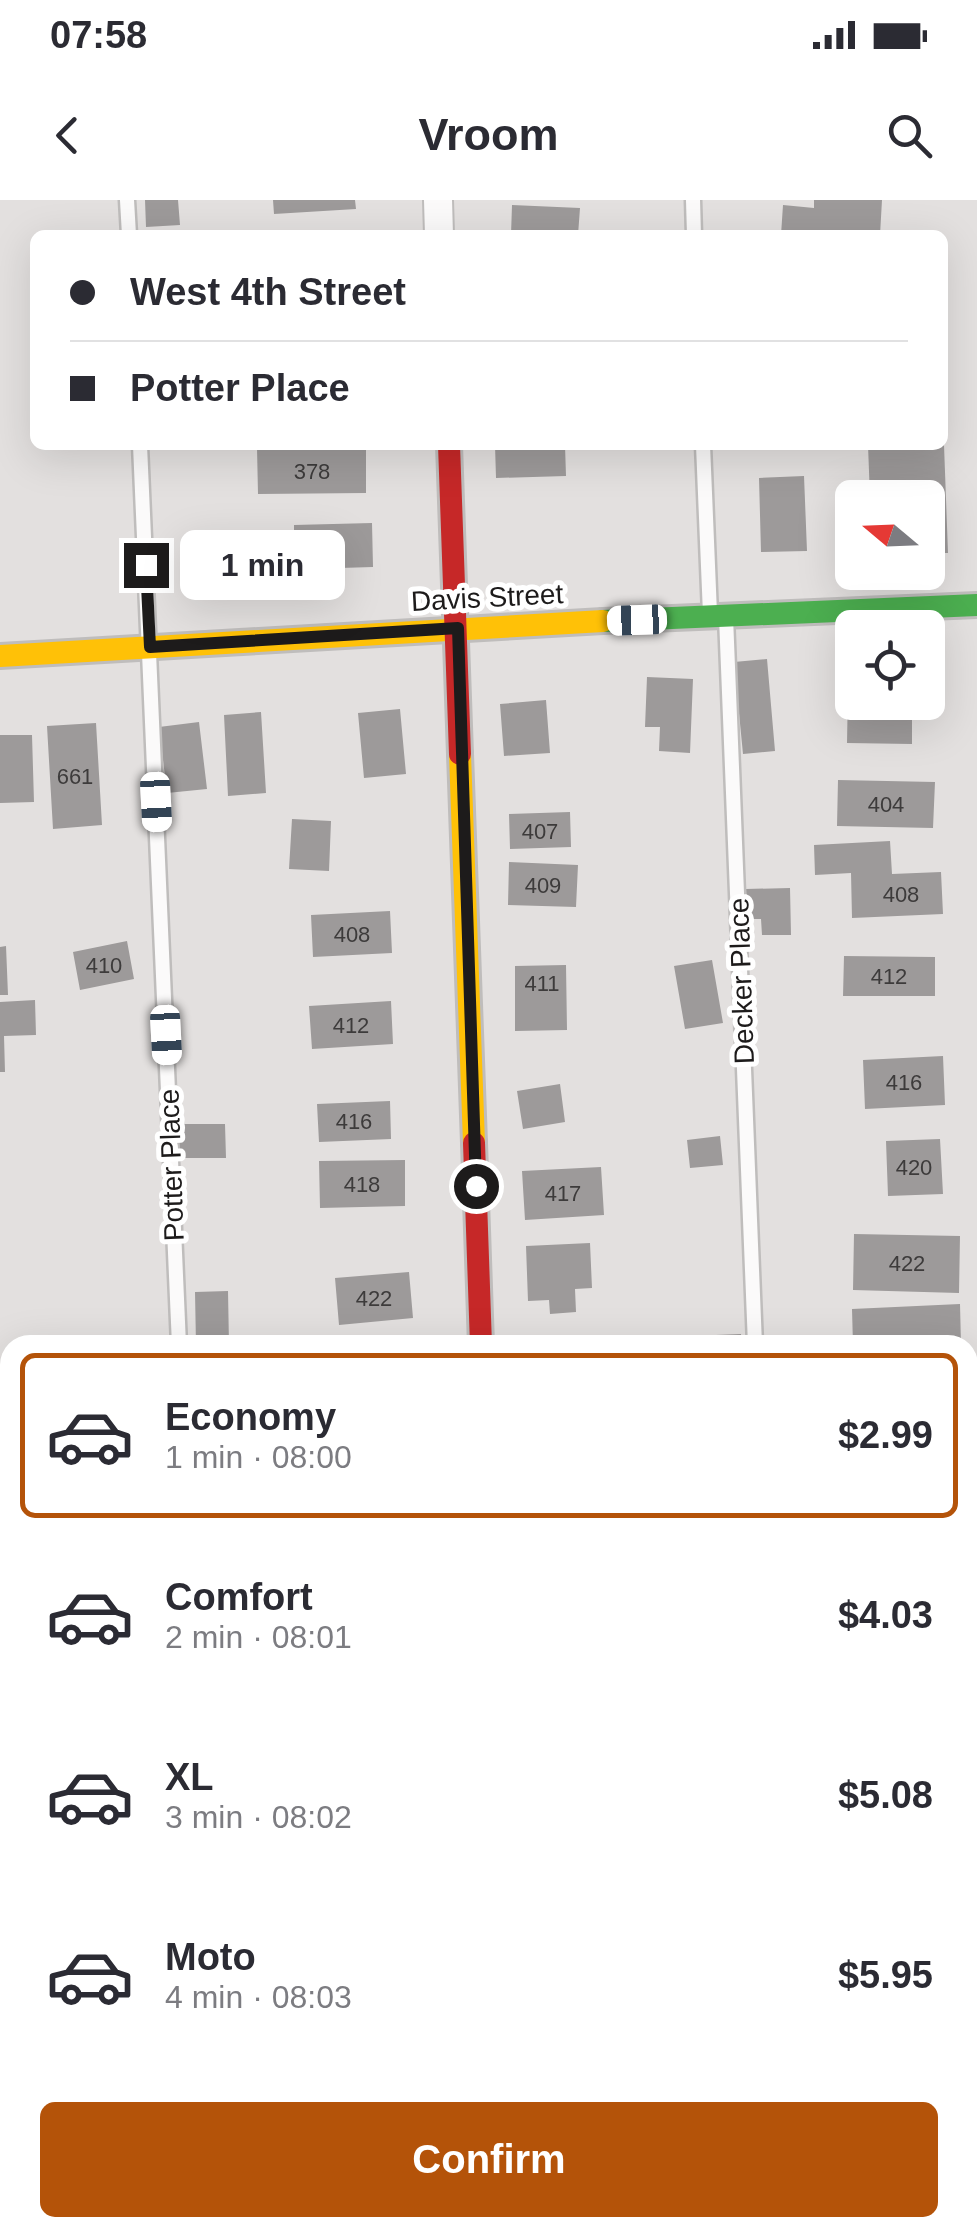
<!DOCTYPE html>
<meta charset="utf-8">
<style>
:root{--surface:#fff;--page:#f2f2f3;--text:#2b2b33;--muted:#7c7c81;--line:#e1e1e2;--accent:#b45309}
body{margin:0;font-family:Arial,sans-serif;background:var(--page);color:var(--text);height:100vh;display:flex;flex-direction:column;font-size:38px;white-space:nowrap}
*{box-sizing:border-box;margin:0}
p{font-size:32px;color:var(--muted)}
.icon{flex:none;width:55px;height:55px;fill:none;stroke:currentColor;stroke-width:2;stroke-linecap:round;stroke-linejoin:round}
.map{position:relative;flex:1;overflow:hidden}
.drawer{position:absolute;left:0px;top:1135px;width:978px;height:902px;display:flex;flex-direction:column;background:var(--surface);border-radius:30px 30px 0 0;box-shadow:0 10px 40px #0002}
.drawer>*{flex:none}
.guide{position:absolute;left:30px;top:30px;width:918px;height:220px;border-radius:15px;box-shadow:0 10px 40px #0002;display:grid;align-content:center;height:220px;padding:0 40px;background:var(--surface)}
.needle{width:65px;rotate:289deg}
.controls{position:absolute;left:835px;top:280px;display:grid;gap:20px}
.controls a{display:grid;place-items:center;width:110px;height:110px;border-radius:15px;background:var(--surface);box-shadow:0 10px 40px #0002;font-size:50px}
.end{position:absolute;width:45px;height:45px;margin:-22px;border:12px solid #1d1b1b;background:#fff;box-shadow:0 0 0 5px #fff}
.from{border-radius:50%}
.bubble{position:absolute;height:70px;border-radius:15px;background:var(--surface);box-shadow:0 10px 40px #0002;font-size:32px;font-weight:700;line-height:70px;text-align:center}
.car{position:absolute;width:30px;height:60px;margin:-30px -15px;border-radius:12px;box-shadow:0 0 8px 2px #0007;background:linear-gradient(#fff 24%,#345 0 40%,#fff 0 76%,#345 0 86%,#fff 0)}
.guide b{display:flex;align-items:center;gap:35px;height:95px;font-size:38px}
.guide b+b{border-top:2px solid var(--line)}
.guide i{width:25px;height:25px;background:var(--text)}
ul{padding:18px 0 0;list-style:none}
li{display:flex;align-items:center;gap:30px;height:165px;margin:0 20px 15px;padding:0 20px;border:5px solid transparent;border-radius:15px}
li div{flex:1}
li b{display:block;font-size:38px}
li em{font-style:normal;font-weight:700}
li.current{border-color:var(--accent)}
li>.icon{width:90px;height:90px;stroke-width:1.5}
.action{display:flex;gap:20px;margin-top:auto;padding:20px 40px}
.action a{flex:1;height:115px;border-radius:15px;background:var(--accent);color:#fff;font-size:40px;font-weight:700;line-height:115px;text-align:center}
.status{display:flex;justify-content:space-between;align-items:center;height:70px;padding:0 50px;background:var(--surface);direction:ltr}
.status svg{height:28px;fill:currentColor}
header{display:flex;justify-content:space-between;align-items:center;height:130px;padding:0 40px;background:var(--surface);font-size:45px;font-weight:700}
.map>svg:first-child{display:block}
.green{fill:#efc7ba}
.building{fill:#9d9a9a}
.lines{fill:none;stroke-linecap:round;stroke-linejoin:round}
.lane-casing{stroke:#bfbdbc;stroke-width:19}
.street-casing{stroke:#bfbdbc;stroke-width:32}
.fast-casing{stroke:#bfbdbc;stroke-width:28}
.slow-casing{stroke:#bfbdbc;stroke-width:28}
.jam-casing{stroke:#bfbdbc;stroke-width:28}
.lane{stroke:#fbfafa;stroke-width:14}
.street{stroke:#fbfafa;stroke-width:28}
.fast{stroke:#4caf50;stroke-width:22}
.slow{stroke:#ffc107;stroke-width:22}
.jam{stroke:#c62828;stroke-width:22}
.route{stroke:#1d1b1b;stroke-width:12}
.labels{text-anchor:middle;stroke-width:10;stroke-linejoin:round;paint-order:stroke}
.number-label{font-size:22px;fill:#3d3b3b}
.street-label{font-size:28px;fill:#1d1b1b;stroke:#fff}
</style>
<div class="status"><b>07:58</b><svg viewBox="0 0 49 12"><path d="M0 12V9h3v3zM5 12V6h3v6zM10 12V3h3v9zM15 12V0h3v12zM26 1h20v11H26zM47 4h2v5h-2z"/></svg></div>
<header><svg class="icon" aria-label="back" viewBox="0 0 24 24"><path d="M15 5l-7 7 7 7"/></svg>Vroom<svg class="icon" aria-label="search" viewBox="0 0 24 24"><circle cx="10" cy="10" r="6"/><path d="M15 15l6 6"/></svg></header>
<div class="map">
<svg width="977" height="2037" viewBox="0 0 977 2037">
<rect width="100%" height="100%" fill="#e3e0df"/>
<path class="green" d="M0 1865H10V2028H488V2037H0Z"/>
<path class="building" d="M145 0H178L180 25 146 27Z
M273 0H355L356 9 274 14Z
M814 0H882L880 35H781L783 5 814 8Z
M512 5 580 8 578 35H511Z
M495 245H565L566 276 496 278Z
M868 245H944L948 353H928V298H870Z
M366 247V293L258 294 257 248Z
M804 276 807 351 761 352 759 278Z
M372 323 373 367 273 370 272 343 294 342V325Z
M767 459 775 551 743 554 734 462Z
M647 477 693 479 690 553 659 551 660 527H645Z
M848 488H852V502H912V544L847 543Z
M546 500 550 553 504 556 500 504Z
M400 509 406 574 364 578 358 513Z
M261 512 266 593 228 596 224 515Z
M199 522 207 589 167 593 159 527Z
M96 523 102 625 53 629 47 526Z
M0 535H32L34 602 0 603Z
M838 580 935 582 933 628 837 626Z
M570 612 571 647 510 649 509 614Z
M292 619 331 621 329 671 289 669Z
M890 641 892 674 941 672 943 714 852 718 851 673 815 675 814 645Z
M509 662 578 665 576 707 508 705Z
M790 688 791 735H762L761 719H747L746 689Z
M390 711 392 753 313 757 311 715Z
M127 741 134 779 80 790 73 752Z
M6 746 8 795H0V747Z
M844 756 935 757V796H843Z
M712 760 723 823 685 829 674 766Z
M566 765 567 830 515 831V766Z
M35 800 36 835 4 836 5 872H0V802Z
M391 801 393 844 312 849 309 806Z
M943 856 945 905 865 909 863 860Z
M560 884 565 922 523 929 517 891Z
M390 901 391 939 319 942 317 904Z
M178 924H225L226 958H179Z
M720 936 723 965 690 968 687 940Z
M940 939 943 994 888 996 886 941Z
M405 960V1006L320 1008 319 961Z
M601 967 604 1015 525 1020 522 971Z
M854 1034 960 1036 959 1093 853 1090Z
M590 1043 592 1088 575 1089 576 1112 550 1114 549 1100 528 1101 526 1046Z
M409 1072 413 1118 339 1125 335 1078Z
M228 1091 229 1145H196L195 1092Z
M960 1104 961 1145H853L852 1109Z
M741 1134 742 1145H691V1136Z
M8 1271 10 1309 0 1310V1272Z
M10 1344V1386L0 1388V1345Z
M0 1408H9L10 1467H0Z
M968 1460H975L977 1506 968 1507Z
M4 1492H10V1551L0 1552V1510H6Z
M968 1522H977V1588H968Z
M0 1587H10V1631H0Z
M977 1614V1660H968V1615Z
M10 1669V1713L0 1715V1670Z
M977 1673V1720H968V1674Z
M968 1876H977V1914H968Z
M977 1976V2019H968V1977Z"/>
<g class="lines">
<g class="lane-casing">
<path id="lane" d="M127 0 129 35
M693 0 694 35
M140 245 179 1145
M703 245 710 414
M726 417 755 1145"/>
</g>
<g class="street-casing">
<path id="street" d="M438 0 439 35
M512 2028V2037"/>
</g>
<g class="fast-casing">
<path id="fast" d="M603 421 977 405
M0 1834 10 1833"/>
</g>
<g class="slow-casing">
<path id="slow" d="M0 456 603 421
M460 554 474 943
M968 1791H977"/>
</g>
<g class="jam-casing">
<path id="jam" d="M449 245 460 554
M474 943 481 1145"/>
</g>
<use href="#lane" class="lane"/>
<use href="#street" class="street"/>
<use href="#fast" class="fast"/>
<use href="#slow" class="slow"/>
<use href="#jam" class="jam"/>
</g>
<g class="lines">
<path class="route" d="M146 365 150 447 458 428 476 986"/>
</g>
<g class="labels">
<g class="number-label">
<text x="312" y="279">378</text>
<text x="75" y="584">661</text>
<text x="886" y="612">404</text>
<text x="540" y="639">407</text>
<text x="543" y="693">409</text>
<text x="901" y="702">408</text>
<text x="352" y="742">408</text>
<text x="104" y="773">410</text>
<text x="889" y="784">412</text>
<text x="542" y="791">411</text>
<text x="351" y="833">412</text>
<text x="904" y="890">416</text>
<text x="354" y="929">416</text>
<text x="914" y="975">420</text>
<text x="362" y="992">418</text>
<text x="563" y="1001">417</text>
<text x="907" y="1071">422</text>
<text x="374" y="1106">422</text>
</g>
<g class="street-label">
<text transform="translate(487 397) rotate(-3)" y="10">Davis Street</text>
<text transform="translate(741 781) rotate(-92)" y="10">Decker Place</text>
<text transform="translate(171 965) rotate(-92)" y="10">Potter Place</text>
</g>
</g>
</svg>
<div class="controls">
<a><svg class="needle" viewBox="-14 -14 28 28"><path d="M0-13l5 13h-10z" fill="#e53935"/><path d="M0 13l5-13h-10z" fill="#7c7c81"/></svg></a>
<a><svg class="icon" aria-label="locate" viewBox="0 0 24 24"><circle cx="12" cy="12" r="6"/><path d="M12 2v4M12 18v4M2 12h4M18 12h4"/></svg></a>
</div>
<i class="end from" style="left:476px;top:986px"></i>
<i class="end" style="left:146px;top:365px"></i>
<div class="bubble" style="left:180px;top:330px;width:165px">1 min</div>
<i class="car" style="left:637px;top:420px;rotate:268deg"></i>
<i class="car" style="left:156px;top:602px;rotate:177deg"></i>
<i class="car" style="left:166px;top:835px;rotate:177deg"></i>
<div class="guide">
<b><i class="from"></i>West 4th Street</b>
<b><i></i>Potter Place</b>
</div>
<section class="drawer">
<ul>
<li class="current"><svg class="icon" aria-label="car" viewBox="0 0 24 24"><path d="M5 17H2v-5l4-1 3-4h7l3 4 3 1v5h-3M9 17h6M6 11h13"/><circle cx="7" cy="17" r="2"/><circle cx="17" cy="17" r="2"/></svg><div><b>Economy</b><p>1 min · 08:00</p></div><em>$2.99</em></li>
<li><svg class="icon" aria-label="car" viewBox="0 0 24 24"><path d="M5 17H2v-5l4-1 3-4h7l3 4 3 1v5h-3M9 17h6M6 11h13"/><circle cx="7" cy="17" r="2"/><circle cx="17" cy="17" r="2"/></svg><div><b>Comfort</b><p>2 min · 08:01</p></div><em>$4.03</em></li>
<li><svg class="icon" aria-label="car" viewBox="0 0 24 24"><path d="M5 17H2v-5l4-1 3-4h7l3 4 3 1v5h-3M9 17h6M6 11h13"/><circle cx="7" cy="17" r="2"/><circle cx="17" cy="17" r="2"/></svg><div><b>XL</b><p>3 min · 08:02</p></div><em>$5.08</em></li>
<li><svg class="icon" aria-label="car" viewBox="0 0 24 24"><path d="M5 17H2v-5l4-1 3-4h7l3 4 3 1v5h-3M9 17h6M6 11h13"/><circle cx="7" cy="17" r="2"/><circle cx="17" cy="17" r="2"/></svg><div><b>Moto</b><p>4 min · 08:03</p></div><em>$5.95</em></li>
</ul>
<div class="action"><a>Confirm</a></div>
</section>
</div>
